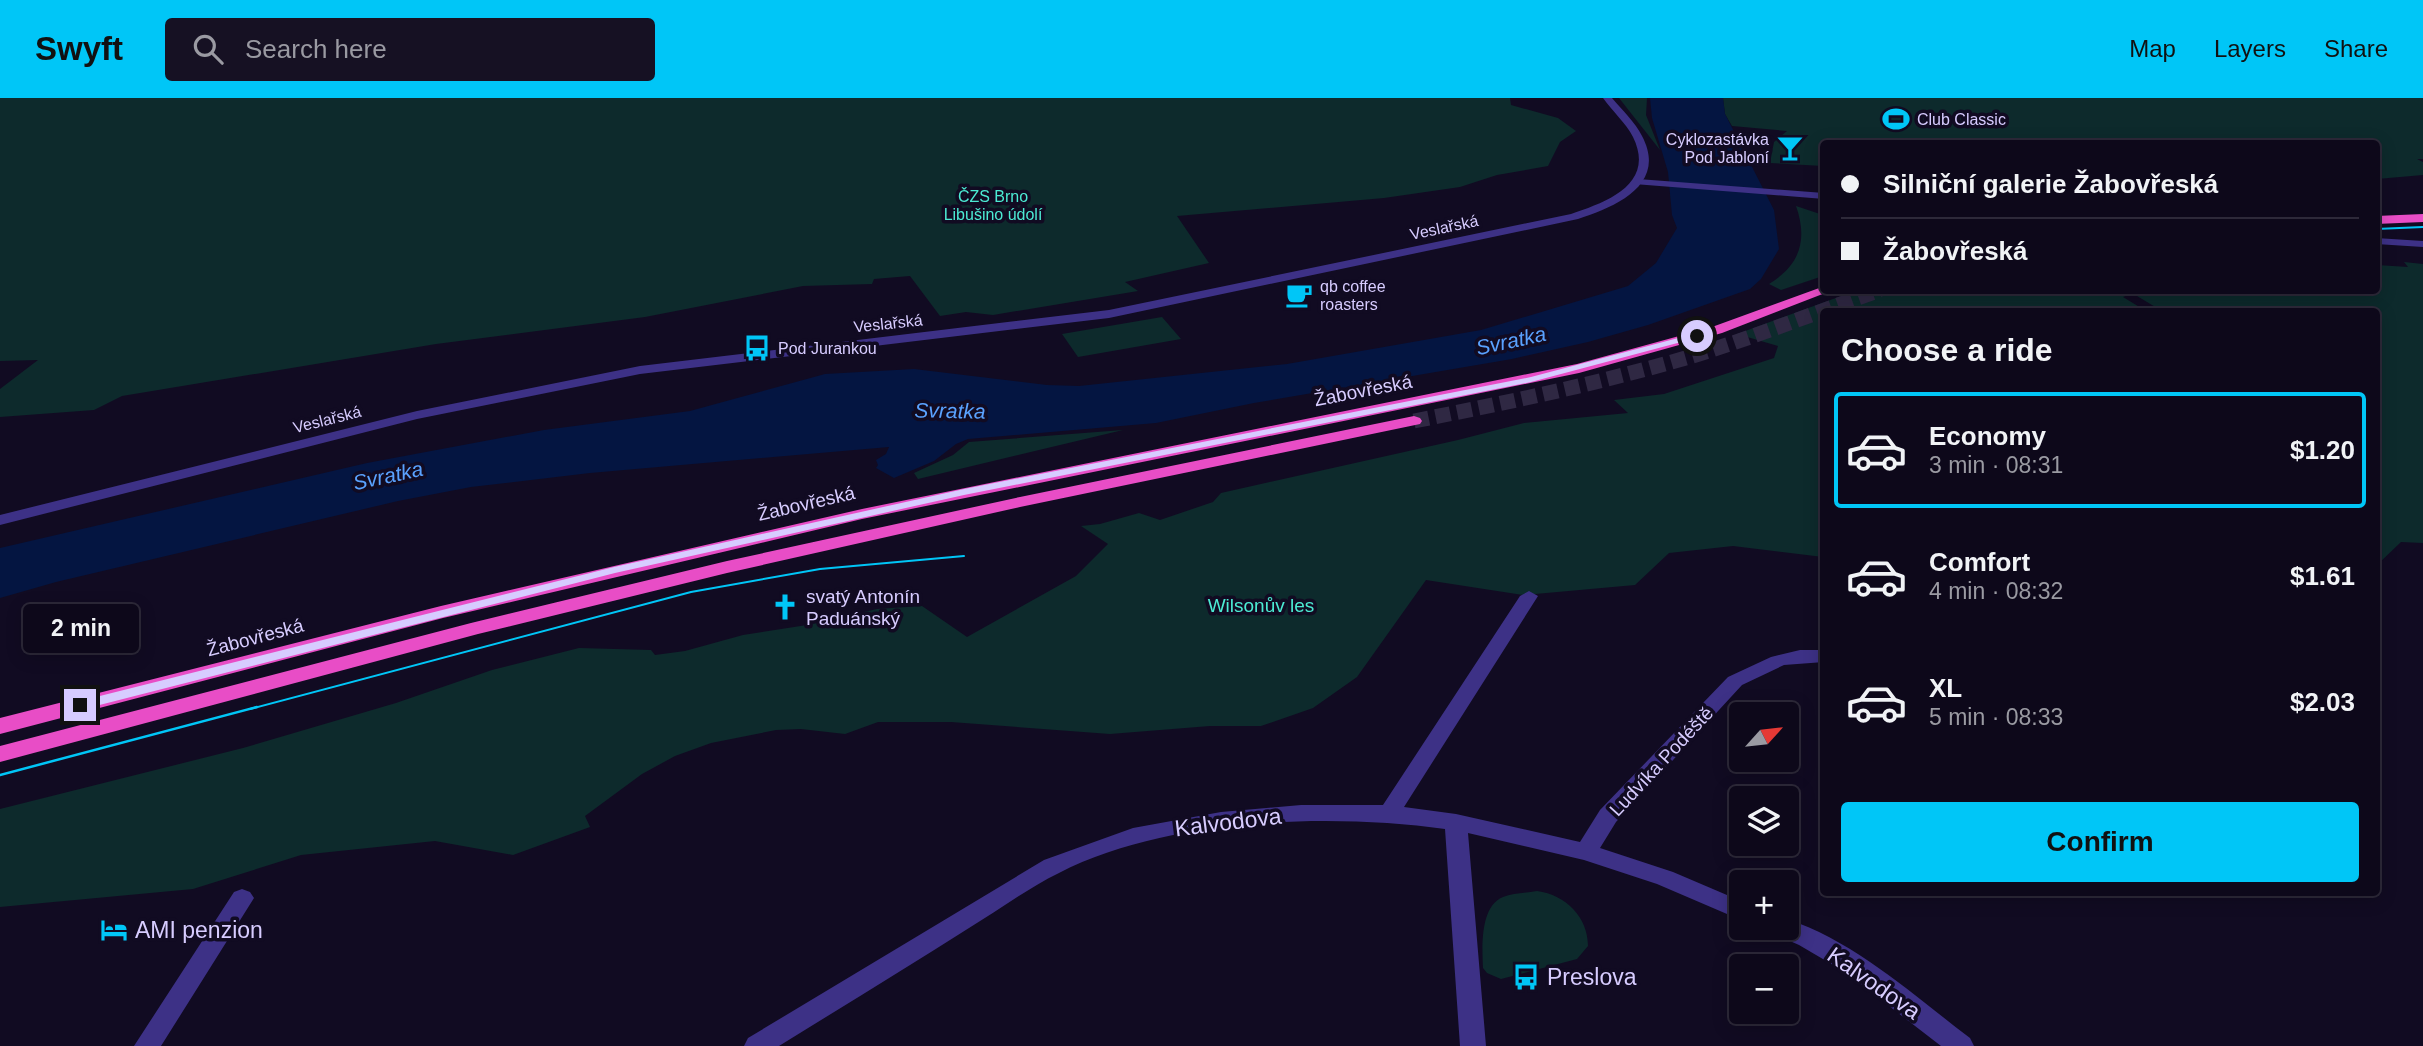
<!DOCTYPE html>
<meta charset="utf-8">
<style>
:root{--surface:#0d081a;--page:#161123;--text:#f1f3f6;--muted:#9a9aa2;--line:#2d2939;--accent:#00c6f7}
body{margin:0;font-family:Helvetica,sans-serif;background:var(--page);color:var(--text);height:100vh;display:flex;flex-direction:column;font-size:26px;white-space:nowrap}
*{box-sizing:border-box;margin:0}
p{font-size:23px;color:var(--muted)}
.icon{flex:none;width:38px;height:38px;fill:none;stroke:currentColor;stroke-width:2;stroke-linecap:round;stroke-linejoin:round}
.map{position:relative;flex:1;overflow:hidden}
.drawer{position:absolute;left:1820px;top:210px;width:560px;height:588px;display:flex;flex-direction:column;background:var(--surface);border-radius:7px;box-shadow:0 4px 18px #0003,0 0 0 2px var(--line)}
.drawer>*{flex:none}
.banner{position:absolute;left:1820px;top:42px;width:560px;height:154px;border-radius:7px;box-shadow:0 4px 18px #0003,0 0 0 2px var(--line);display:grid;align-content:center;height:154px;padding:0 21px;background:var(--surface)}
.needle{width:46px;rotate:63deg}
.controls{position:absolute;left:1729px;top:604px;display:grid;gap:14px}
.controls a{display:grid;place-items:center;width:70px;height:70px;border-radius:7px;background:var(--surface);box-shadow:0 4px 18px #0003,0 0 0 2px var(--line);font-size:35px}
.end{position:absolute;width:32px;height:32px;margin:-16px;border:9px solid #d7ccff;background:#111;box-shadow:0 0 0 4px #111}
.from{border-radius:50%}
.bubble{position:absolute;height:49px;border-radius:7px;background:var(--surface);box-shadow:0 4px 18px #0003,0 0 0 2px var(--line);font-size:23px;font-weight:800;line-height:49px;text-align:center}
.banner b{display:flex;align-items:center;gap:24px;height:66px;font-size:26px}
.banner b+b{border-top:2px solid var(--line)}
.banner i{width:18px;height:18px;background:var(--text)}
ul{padding:0;list-style:none}
li{display:flex;align-items:center;gap:21px;height:116px;margin:0 14px 10px;padding:0 7px;border:4px solid transparent;border-radius:7px}
li div{flex:1}
li b{display:block;font-size:26px}
li em{font-style:normal;font-weight:800}
li.on{border-color:var(--accent)}
li>.icon{width:63px;height:63px;stroke-width:1.5}
h2{padding:0 21px;font-size:32px;line-height:84px}
.cta{display:flex;gap:14px;margin-top:auto;padding:14px 21px}
.cta a{flex:1;height:80px;border-radius:7px;background:var(--accent);color:#111;font-size:28px;font-weight:800;line-height:80px;text-align:center}
header{display:flex;align-items:center;gap:42px;box-sizing:border-box;height:98px;padding:0 35px;background:var(--accent);color:#111}
header strong{font-size:33px}
nav{display:flex;gap:38px;margin-inline-start:auto;font-size:24px}
.search{width:490px;height:63px;background:var(--page);display:flex;align-items:center;gap:18px;box-sizing:border-box;padding:0 24px;border-radius:7px;color:var(--muted);font-size:26px}
.map>svg:first-child{display:block}
.green{fill:#0d2a2c}
.water{fill:#041541}
.lines{fill:none;stroke-linecap:round;stroke-linejoin:round}
.trunk-tunnel{stroke:#2f2843;stroke-width:15;stroke-dasharray:15 7;stroke-linecap:butt}
.minor{fill:#3d3186;fill-rule:evenodd}
.tertiary{fill:#3d3186;fill-rule:evenodd}
.trunk{fill:#e84dc6;fill-rule:evenodd}
.tram-far1{stroke:#00c6f7;stroke-width:2}
.tram{stroke:#00c6f7;stroke-width:2.5}
.route{fill:#d7ccff}
.labels{text-anchor:middle;stroke-width:7;stroke-linejoin:round;paint-order:stroke}
.far-poi-label{font-size:16px;fill:#d7ccff;stroke:#110b22;text-anchor:start}
.far-park-label{font-size:16px;fill:#4cead3;stroke:#110b22}
.far-street-label{font-size:16px;fill:#d7ccff;stroke:#110b22}
.street-label{font-size:19px;fill:#d7ccff;stroke:#110b22}
.poi-label{font-size:19px;fill:#d7ccff;stroke:#110b22;text-anchor:start}
.park-label{font-size:19px;fill:#4cead3;stroke:#110b22}
.water-label{font-size:21px;font-style:italic;fill:#5aa2ff;stroke:#110b22}
.near-street-label{font-size:23px;fill:#d7ccff;stroke:#110b22}
.near-poi-label{font-size:23px;fill:#d7ccff;stroke:#110b22;text-anchor:start}
</style>
<header>
<strong>Swyft</strong>
<div class="search"><svg class="icon" aria-label="search" viewBox="0 0 24 24"><circle cx="10" cy="10" r="6"/><path d="M15 15l6 6"/></svg>Search here</div>
<nav><a>Map</a><a>Layers</a><a>Share</a></nav>
</header>
<div class="map">
<svg width="2423" height="948" viewBox="0 0 2423 948">
<rect width="100%" height="100%" fill="#110b22"/>
<path class="green" d="M0 0H1510L1511 7 1558 20 1576 33 1560 44 1548 68 1497 77 1460 89 1384 100 1177 118 1209 165 1125 184 1138 193 993 217 966 214 940 218 910 178 874 181 872 186 803 188 645 219 436 246 122 298 94 312 0 319V291L38 262 0 263Z
M1619 0H1647L1646 17 1660 52Z
M1723 0H2423V61H2417L2423 64V77L2377 81 2376 46H1824L1823 68 1770 65 1774 44 1787 33 1732 28 1725 16Z
M1796 108 1823 117V178L1781 192 1769 186C1800 167 1808 142 1796 108Z
M2404 164 2423 166V445L2401 444 2377 467 2376 214 2162 213 2137 198 2154 192H2376L2377 167 2408 169Z
M1855 193H2138L2123 199 2146 213 1824 214 1823 459 1733 448 1669 455 1635 487 1523 497 1426 482 1357 579 1313 610 1261 628H1210L1110 636 951 624H878L845 636 801 631 776 632 711 645 675 658 642 676 585 718 590 729 513 757 435 743 301 757 193 791 0 809V711L243 650 396 605 492 572 579 550 651 552 655 557 685 553 743 537 807 527 877 511 922 508 967 539 1076 478 1108 446 1081 428 1100 426 1139 415 1160 422 1213 404 1221 395 1458 342 1524 325 1628 315 1614 302 1664 296 1774 260 1778 248 1737 236Z
M1162 219 1181 241 1078 259 1062 236Z
M1123 332 918 381 914 375 953 357 969 344Z
M1537 793C1566 797 1588 819 1588 848L1577 861 1501 881 1487 875 1483 870C1482 849 1480 808 1503 799 1513 795 1526 795 1537 793Z"/>
<path class="water" d="M1650 0H1723L1725 16 1774 112 1779 151 1761 181 1750 191 1648 227 1588 244 1512 261 1254 305 1156 325 968 341 956 346 934 363 894 380 876 370 878 367 876 362 886 356 889 349 590 375 471 389 398 403 56 484 0 500V450L367 365 544 332 690 313 825 276 914 271 1047 287 1079 288 1287 266 1481 232 1628 188 1656 165 1677 130 1672 117 1668 74 1652 20Z"/>
<g class="lines">
<path class="trunk-tunnel" d="M1414 323C1510 304 1606 284 1699 256 1760 237 1820 213 1880 192"/>
<path class="minor" d="M1638 81 1824 95V101L1634 86V82Z
M2376 140 2423 143V149L2376 146Z
M1529 493 1538 498 1404 709 1456 716 1580 744 1600 712 1728 579 1771 559 1800 552H1824V564L1784 567 1742 587 1616 724 1600 750 1673 774 1741 803V822L1657 786 1584 762 1468 735 1486 948H1460L1445 731C1328 715 1167 720 1059 775 1028 790 999 812 969 830 906 870 842 909 779 948H744L748 940 1044 762 1133 730 1221 714 1301 707H1383L1520 498Z
M242 791 250 794 254 800 161 948H134L234 794Z
M1787 821C1856 844 1913 897 1970 940L1974 948H1941L1845 874 1799 847 1776 837 1772 830H1787Z"/>
<path class="tertiary" d="M1603 0H1612C1622 12 1635 24 1642 38 1668 87 1615 109 1578 121L1109 220 640 276 417 321 0 427V417L417 313 640 268 1109 212 1571 116C1607 104 1656 86 1633 39 1626 25 1612 13 1603 0Z"/>
<path class="trunk" d="M2423 116V124L2376 126V118Z
M1822 189 1824 192H1833L1722 235 1579 275 862 421 443 520 0 636V620L441 508 862 411 1577 266 1712 229Z
M1414 318 1420 320 1422 323 1420 326 1020 409 727 475 478 536 0 664V648L471 525 727 463 1020 399Z"/>
<path class="tram-far1" d="M2376 131 2423 129
M250 611 691 494 820 471 964 458"/>
<path class="tram" d="M0 677 257 609"/>
</g>
<path class="route" d="M1697 235 1700 239 1531 284 964 397 615 475 80 612 74 607 80 603 614 469 964 391 1531 279Z"/>
<defs>
<g id="stadium-bare" transform="scale(2.1)"><path d="M0-5a6.5 5 0 1 0 0 10a6.5 5 0 1 0 0-10ZM-3.5-1.8h7v3.6h-7Z" fill="#00c6f7" stroke="#110b22" stroke-width="2.5" paint-order="stroke"/></g>
<g id="bar-bare" transform="scale(2.1)"><path d="M-6-5H6L.8 .8V4.5H3.5V6h-7V4.5H-.8V.8Z" fill="#00c6f7" stroke="#110b22" stroke-width="2.5" paint-order="stroke"/></g>
<g id="cafe-bare" transform="scale(2.1)"><path d="M-5.5-4.5H6V0H3Q3 3.5 0 3.5H-2.5Q-5.5 3.5-5.5 0ZM3-3.2v2h1.7v-2ZM-6 4.5H4V6H-6Z" fill="#00c6f7" stroke="#110b22" stroke-width="2.5" paint-order="stroke"/></g>
<g id="bus-bare" transform="scale(2.1)"><path d="M-5-6H5V4H4V6H2V4H-2V6H-4V4H-5ZM-3.5-4V0h7V-4ZM-3.5 1.2v1.5H-2V1.2ZM2 1.2v1.5H3.5V1.2Z" fill="#00c6f7" stroke="#110b22" stroke-width="2.5" paint-order="stroke"/></g>
<g id="church-bare" transform="scale(2.1)"><path d="M-1.2-6h2.4v3.5h3.3v2.4h-3.3V6h-2.4V-.1h-3.3v-2.4h3.3Z" fill="#00c6f7" stroke="#110b22" stroke-width="2.5" paint-order="stroke"/></g>
<g id="hotel-bare" transform="scale(2.1)"><path d="M-6-4.5h1.5V1H6V5H4.5V3h-9V5H-6ZM-4 0a1.8 1.8 0 1 1 3.6 0ZM.5 0V-2.5h3Q6-2.5 6 0Z" fill="#00c6f7" stroke="#110b22" stroke-width="2.5" paint-order="stroke"/></g>
</defs>
<g fill-rule="evenodd">
<use href="#stadium-bare" x="1896" y="21"/>
<use href="#bar-bare" x="1790" y="50"/>
<use href="#cafe-bare" x="1299" y="197"/>
<use href="#bus-bare" x="757" y="250"/>
<use href="#church-bare" x="785" y="509"/>
<use href="#hotel-bare" x="114" y="832"/>
<use href="#bus-bare" x="1526" y="879"/>
</g>
<g class="labels">
<g class="far-poi-label">
<text x="1917" y="27">Club Classic</text>
<text x="1769" y="47" text-anchor="end">Cyklozastávka<tspan x="1769" dy="18">Pod Jabloní</tspan></text>
<text x="1320" y="194">qb coffee<tspan x="1320" dy="18">roasters</tspan></text>
<text x="778" y="256">Pod Jurankou</text>
</g>
<g class="far-park-label">
<text x="993" y="104">ČZS Brno<tspan x="993" dy="18">Libušino údolí</tspan></text>
</g>
<g class="far-street-label">
<text transform="translate(1444 129) rotate(-12)" y="6">Veslařská</text>
<text transform="translate(888 225) rotate(-6)" y="6">Veslařská</text>
<text transform="translate(327 321) rotate(-14)" y="6">Veslařská</text>
</g>
<g class="street-label">
<text transform="translate(1363 292) rotate(-11)" y="7">Žabovřeská</text>
<text transform="translate(806 405) rotate(-13)" y="7">Žabovřeská</text>
<text transform="translate(255 539) rotate(-15)" y="7">Žabovřeská</text>
<text transform="translate(1661 663) rotate(-47)" y="7">Ludvíka Podéště</text>
</g>
<g class="poi-label">
<text x="806" y="505">svatý Antonín<tspan x="806" dy="22">Paduánský</tspan></text>
</g>
<g class="park-label">
<text x="1261" y="514">Wilsonův les</text>
</g>
<g class="water-label">
<text transform="translate(1511 243) rotate(-12)" y="7">Svratka</text>
<text transform="translate(950 313) rotate(1)" y="7">Svratka</text>
<text transform="translate(388 378) rotate(-12)" y="7">Svratka</text>
</g>
<g class="near-street-label">
<text transform="translate(1228 724) rotate(-7)" y="8">Kalvodova</text>
<text transform="translate(1874 885) rotate(35)" y="8">Kalvodova</text>
</g>
<g class="near-poi-label">
<text x="135" y="840">AMI penzion</text>
<text x="1547" y="887">Preslova</text>
</g>
</g>
</svg>
<div class="controls">
<a><svg class="needle" viewBox="-14 -14 28 28"><path d="M0-13l5 13h-10z" fill="#e53935"/><path d="M0 13l5-13h-10z" fill="#9a9aa2"/></svg></a>
<a><svg class="icon" aria-label="layers" viewBox="0 0 24 24"><path d="M12 4l9 5-9 5-9-5zM3 14l9 5 9-5"/></svg></a>
<a>+</a>
<a>−</a>
</div>
<i class="end from" style="left:1697px;top:238px"></i>
<i class="end" style="left:80px;top:607px"></i>
<div class="bubble" style="left:23px;top:506px;width:116px">2 min</div>
<div class="banner">
<b><i class="from"></i>Silniční galerie Žabovřeská</b>
<b><i></i>Žabovřeská</b>
</div>
<section class="drawer">
<h2>Choose a ride</h2>
<ul>
<li class="on"><svg class="icon" aria-label="car" viewBox="0 0 24 24"><path d="M5 17H2v-5l4-1 3-4h7l3 4 3 1v5h-3M9 17h6M6 11h13"/><circle cx="7" cy="17" r="2"/><circle cx="17" cy="17" r="2"/></svg><div><b>Economy</b><p>3 min · 08:31</p></div><em>$1.20</em></li>
<li><svg class="icon" aria-label="car" viewBox="0 0 24 24"><path d="M5 17H2v-5l4-1 3-4h7l3 4 3 1v5h-3M9 17h6M6 11h13"/><circle cx="7" cy="17" r="2"/><circle cx="17" cy="17" r="2"/></svg><div><b>Comfort</b><p>4 min · 08:32</p></div><em>$1.61</em></li>
<li><svg class="icon" aria-label="car" viewBox="0 0 24 24"><path d="M5 17H2v-5l4-1 3-4h7l3 4 3 1v5h-3M9 17h6M6 11h13"/><circle cx="7" cy="17" r="2"/><circle cx="17" cy="17" r="2"/></svg><div><b>XL</b><p>5 min · 08:33</p></div><em>$2.03</em></li>
</ul>
<div class="cta"><a>Confirm</a></div>
</section>
</div>
